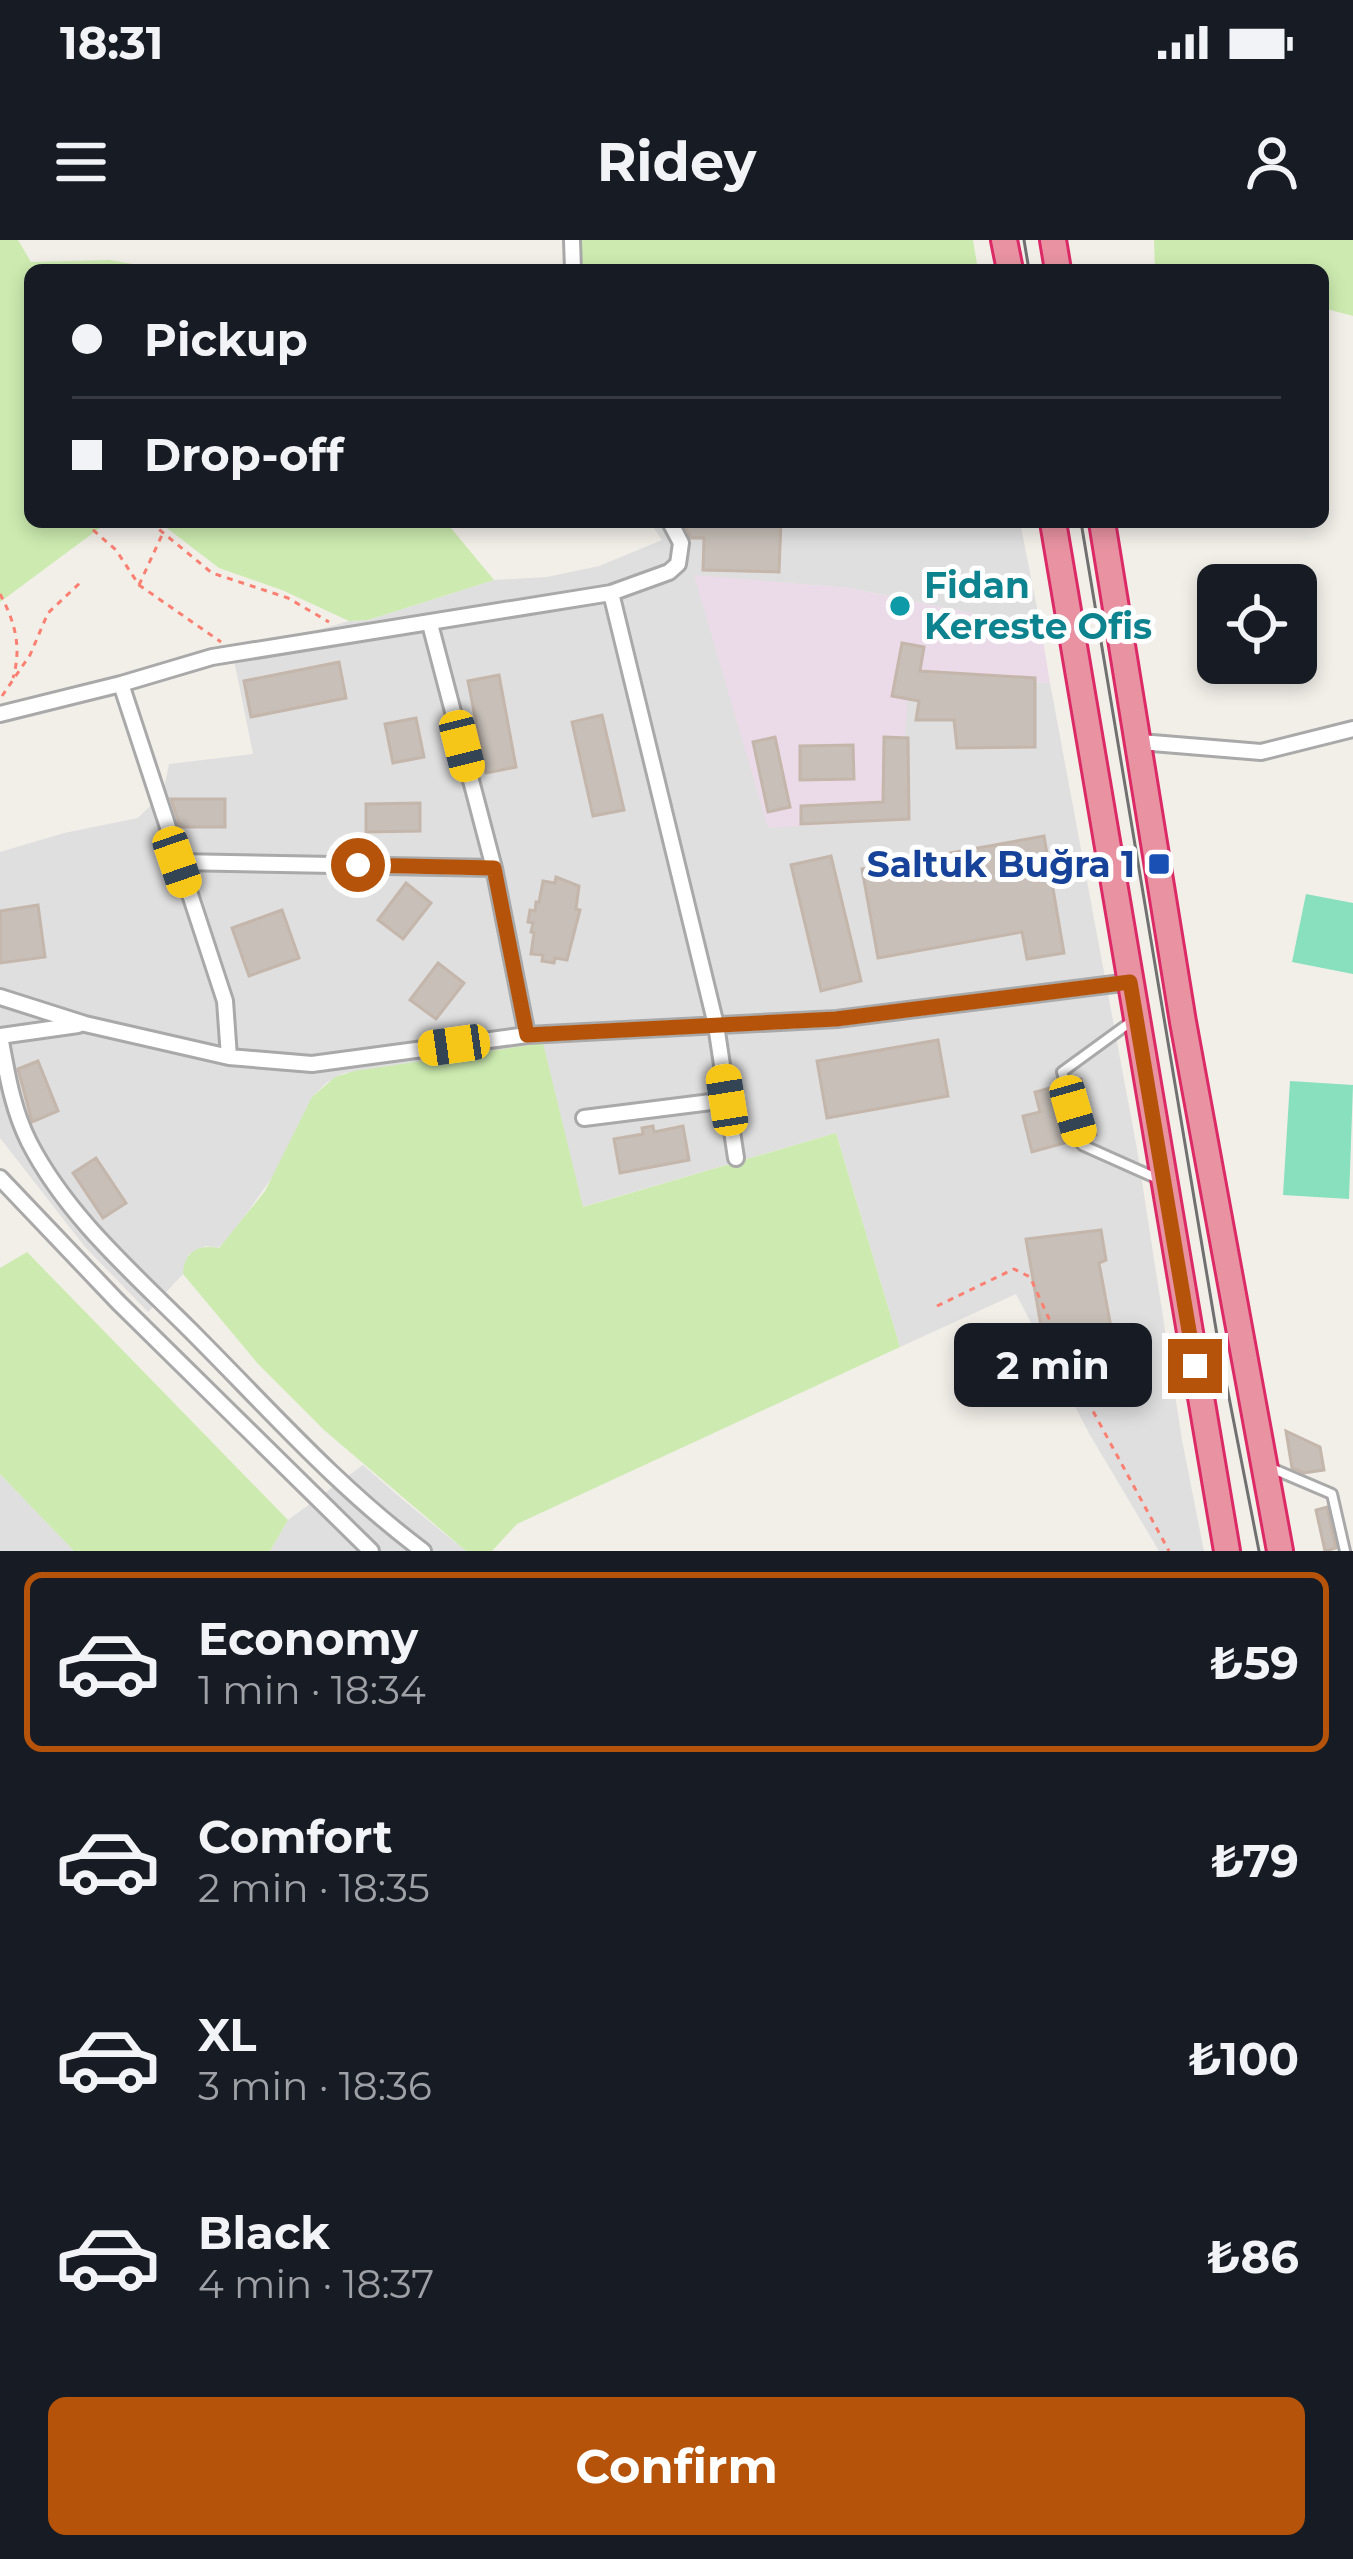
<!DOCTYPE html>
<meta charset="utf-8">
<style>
:root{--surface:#171b24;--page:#242831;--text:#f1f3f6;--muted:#9ea1a6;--line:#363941;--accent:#b45309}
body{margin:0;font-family:Montserrat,sans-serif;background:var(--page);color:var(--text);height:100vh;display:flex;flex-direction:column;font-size:45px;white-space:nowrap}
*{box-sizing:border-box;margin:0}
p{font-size:39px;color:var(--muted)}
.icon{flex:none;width:66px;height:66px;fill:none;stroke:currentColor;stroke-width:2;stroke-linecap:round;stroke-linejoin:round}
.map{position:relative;height:1311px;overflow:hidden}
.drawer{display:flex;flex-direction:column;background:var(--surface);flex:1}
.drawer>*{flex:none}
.guide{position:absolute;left:24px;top:24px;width:1305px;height:264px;border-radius:18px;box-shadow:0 6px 18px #0003;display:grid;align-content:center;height:264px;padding:0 48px;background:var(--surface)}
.controls{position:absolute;left:1197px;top:324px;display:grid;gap:24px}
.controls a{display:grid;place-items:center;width:120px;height:120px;border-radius:18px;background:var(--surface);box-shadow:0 6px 18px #0003;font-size:60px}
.end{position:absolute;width:54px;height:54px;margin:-27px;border:15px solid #b45309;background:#fff;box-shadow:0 0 0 6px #fff}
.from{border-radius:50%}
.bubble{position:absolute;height:84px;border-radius:18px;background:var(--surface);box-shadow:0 6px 18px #0003;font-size:39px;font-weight:700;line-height:84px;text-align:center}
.car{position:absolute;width:36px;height:72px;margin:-36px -18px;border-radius:15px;box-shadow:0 0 9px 3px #0007;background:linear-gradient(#f5c518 24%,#345 0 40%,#f5c518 0 76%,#345 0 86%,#f5c518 0)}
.guide b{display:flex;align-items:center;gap:42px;height:114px;font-size:45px}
.guide b+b{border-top:3px solid var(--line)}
.guide i{width:30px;height:30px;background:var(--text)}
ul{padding:21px 0 0;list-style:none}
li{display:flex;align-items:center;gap:36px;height:180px;margin:0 24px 18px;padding:0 24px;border:6px solid transparent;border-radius:18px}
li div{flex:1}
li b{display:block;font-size:45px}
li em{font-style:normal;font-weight:700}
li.on{border-color:var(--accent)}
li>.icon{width:108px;height:108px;stroke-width:1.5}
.button{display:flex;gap:24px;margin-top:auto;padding:24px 48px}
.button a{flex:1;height:138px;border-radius:18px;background:var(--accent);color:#fff;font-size:48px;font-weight:700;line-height:138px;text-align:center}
.status{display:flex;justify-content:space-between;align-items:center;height:84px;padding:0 60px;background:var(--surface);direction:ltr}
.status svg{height:33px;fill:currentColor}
header{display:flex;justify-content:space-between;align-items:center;height:156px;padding:0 48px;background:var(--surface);font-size:54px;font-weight:700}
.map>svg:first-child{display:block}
.residential{fill:#e0dfdf}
.industrial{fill:#ebdbe8}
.grass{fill:#cdebb0}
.pitch{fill:#88e0be}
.building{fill:#c7bfb8;stroke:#c4b6ab;stroke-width:3}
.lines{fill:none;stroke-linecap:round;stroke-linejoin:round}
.lane-casing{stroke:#a9a9a9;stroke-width:14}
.street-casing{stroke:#a9a9a9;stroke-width:20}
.highway-casing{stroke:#dc2a67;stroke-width:30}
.path{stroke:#fa8072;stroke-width:3;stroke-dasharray:6 6;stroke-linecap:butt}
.lane{stroke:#fff;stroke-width:8}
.street{stroke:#fff;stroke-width:14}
.highway{stroke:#e892a2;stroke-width:24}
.tram{stroke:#707070;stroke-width:3}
.route{stroke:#b45309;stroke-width:15}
.culture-dot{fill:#0f9aa8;stroke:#fff;stroke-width:4.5}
.transit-dot{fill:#1a4fb4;stroke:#fff;stroke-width:4.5}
.labels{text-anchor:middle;stroke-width:10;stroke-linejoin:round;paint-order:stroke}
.culture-label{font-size:36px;font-weight:bold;fill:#0d838f;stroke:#fff;text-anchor:start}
.transit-label{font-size:36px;font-weight:bold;fill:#164399;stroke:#fff;text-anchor:end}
</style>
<div class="status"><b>18:31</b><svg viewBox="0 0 49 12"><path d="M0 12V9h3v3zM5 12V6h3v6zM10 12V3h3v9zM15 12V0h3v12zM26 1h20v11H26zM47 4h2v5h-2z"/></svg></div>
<header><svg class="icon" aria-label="menu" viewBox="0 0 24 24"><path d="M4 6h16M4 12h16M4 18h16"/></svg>Ridey<svg class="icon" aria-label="person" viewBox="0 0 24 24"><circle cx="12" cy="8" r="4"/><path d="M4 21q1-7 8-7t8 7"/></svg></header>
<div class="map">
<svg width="1353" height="1311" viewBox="0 0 1353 1311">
<rect width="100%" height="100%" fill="#f2efe9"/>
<path class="residential" d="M650 282H1020L1041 388 850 348 695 336 908 437 1050 443 1137 909 1182 1200 1204 1311H1159L1090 1195 1016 1054 900 1107 836 893 582 967 365 830 344 833 326 843 312 857 278 929 235 990 218 1008 206 1006 189 1014 183 1034 148 1072 85 1007 0 898V612L64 593 138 578 163 553 169 524 253 514 233 415 349 381 368 380 494 340 547 337 599 326 662 300Z
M363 1225 402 1259 466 1311H270L288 1280Z
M0 1234 74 1311H0Z"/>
<path class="industrial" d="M694 335 850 348 1041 388 1050 443 909 437 899 580 768 588Z"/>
<path class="grass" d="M0 0H18L31 22 110 20 167 30H30V282H108L0 362Z
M577 0H973L978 30H579Z
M1154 0H1353V76L1323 68V30H1155Z
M159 282H446L494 340 368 380 349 381 282 350 219 328Z
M543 803 583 967 836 893 900 1107 517 1284 492 1311H466L324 1190 258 1124 183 1034C184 1012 198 1004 219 1008L265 951 312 857 335 837 354 831Z
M27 1012 288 1280 270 1311H74L0 1234V1028Z"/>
<path class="pitch" d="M1306 654 1353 663V734L1292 722Z
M1290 841 1353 845 1349 959 1283 955Z"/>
<path class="building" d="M683 282H781L779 332 703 330 704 298H691Z
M902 403 924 407 920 431 1035 438V507L957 508 954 480H916L919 461 892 456Z
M339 422 346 458 251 477 244 441Z
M499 435 516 527 486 533 468 441Z
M602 475 624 570 593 576 572 482Z
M416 478 424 517 393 523 385 484Z
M775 497 790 567 768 572 753 502Z
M884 497 908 498 909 579 801 584V566L883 562Z
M853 505 854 539 800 540V506Z
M171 559H225V587H180Z
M420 563V591L366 592V564Z
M1044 596 1064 713 1027 719 1022 692 878 718 862 629Z
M831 616 861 741 821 751 791 625Z
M556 637 579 646 576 669 580 670 567 720 555 718 554 723 542 721 543 715 531 714 534 693 531 692 533 683 528 682 530 670 535 671 536 662H539L543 641 555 643Z
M406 643 431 663 403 699 378 680Z
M38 665 45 717 0 723V671Z
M282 670 299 718 249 736 232 688Z
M438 723 464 743 436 779 410 760Z
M938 800 948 856 827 878 817 821Z
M38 821 58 871 32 882 18 829Z
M1081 839 1096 895 1088 897 1073 841Z
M1057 846 1072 901 1032 912 1023 876 1040 872 1035 852Z
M653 886 654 892 683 886 689 920 620 933 614 899 643 894 642 888Z
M96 918 126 963 103 978 73 933Z
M1101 990 1106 1020 1099 1023 1121 1141 1080 1149 1078 1140 1061 1142 1041 1086 1026 999Z
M1286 1191 1320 1207 1324 1230 1304 1233 1292 1228Z
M1327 1267 1336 1308 1325 1311 1316 1270Z"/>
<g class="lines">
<g class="lane-casing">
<path id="lane" d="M1132 781 1062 832 1082 905 1156 938
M1271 1228 1332 1254 1345 1311"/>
</g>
<g class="street-casing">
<path id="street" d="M572 0 573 30
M611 353 716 785 736 918
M430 384 494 628 527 795
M121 444 212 417 611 353 669 332 678 324 681 303 670 282
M0 474 121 444 225 761 229 817
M1140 502 1261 512 1353 489
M177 622 494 628
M0 757 85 784 229 817 312 824 527 795 837 779 1130 742
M0 796C7 833 12 868 29 902 67 976 132 1032 190 1090 267 1167 336 1246 423 1311
M0 796 78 785
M584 878 727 860
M0 938 118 1062 371 1311"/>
</g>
<g class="highway-casing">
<path id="highway" d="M1004 0 1010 30
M1053 0 1058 30
M1053 282 1227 1311
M1102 282 1183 782 1280 1311"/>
</g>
<path class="path" d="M84 282 116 310 139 345 221 402
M150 282 212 333 288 358 329 382
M139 345 162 295
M0 354C15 382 22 407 13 438
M2 456 30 415 48 373 82 341
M937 1066 1014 1029 1030 1037 1082 1151 1169 1311"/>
<use href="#lane" class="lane"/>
<use href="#street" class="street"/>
<use href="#highway" class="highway"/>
<path class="tram" d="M1024 0 1029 30
M1081 282 1218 1101 1259 1311"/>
</g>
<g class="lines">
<path class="route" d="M358 625 494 628 527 795 836 779 1130 742 1195 1126"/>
</g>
<circle class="culture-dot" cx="900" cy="366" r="12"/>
<rect class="transit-dot" x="1147" y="612" width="24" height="24" rx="6"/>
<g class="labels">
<g class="culture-label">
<text x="924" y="358">Fidan<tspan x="924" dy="41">Kereste Ofis</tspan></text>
</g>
<g class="transit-label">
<text x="1135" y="637">Saltuk Buğra 1</text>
</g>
</g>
</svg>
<div class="controls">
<a><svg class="icon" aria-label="locate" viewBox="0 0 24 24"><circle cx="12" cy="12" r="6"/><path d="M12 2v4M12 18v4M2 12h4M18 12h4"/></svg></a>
</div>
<i class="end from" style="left:358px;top:625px"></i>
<i class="end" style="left:1195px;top:1126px"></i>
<div class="bubble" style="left:954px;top:1083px;width:198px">2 min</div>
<i class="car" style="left:462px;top:506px;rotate:166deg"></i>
<i class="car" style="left:177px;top:622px;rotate:161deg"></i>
<i class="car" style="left:454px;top:805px;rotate:262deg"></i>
<i class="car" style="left:727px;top:860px;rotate:351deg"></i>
<i class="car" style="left:1073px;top:871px;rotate:164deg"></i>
<div class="guide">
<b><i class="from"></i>Pickup</b>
<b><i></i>Drop-off</b>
</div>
</div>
<section class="drawer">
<ul>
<li class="on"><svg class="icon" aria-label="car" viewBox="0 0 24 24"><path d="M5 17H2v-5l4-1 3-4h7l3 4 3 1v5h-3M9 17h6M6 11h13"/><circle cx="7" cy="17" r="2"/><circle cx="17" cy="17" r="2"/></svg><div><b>Economy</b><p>1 min · 18:34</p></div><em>₺59</em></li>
<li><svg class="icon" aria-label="car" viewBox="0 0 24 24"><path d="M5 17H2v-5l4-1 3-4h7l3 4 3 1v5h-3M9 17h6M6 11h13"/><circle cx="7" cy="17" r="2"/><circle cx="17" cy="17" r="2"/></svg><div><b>Comfort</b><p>2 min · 18:35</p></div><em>₺79</em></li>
<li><svg class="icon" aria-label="car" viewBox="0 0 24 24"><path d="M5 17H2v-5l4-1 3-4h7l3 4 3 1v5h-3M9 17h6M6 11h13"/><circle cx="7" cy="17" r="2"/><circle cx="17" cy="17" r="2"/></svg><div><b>XL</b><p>3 min · 18:36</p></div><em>₺100</em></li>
<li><svg class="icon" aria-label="car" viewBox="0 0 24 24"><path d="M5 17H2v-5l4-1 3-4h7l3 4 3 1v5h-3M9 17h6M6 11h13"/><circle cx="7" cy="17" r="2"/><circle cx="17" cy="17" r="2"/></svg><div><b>Black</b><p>4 min · 18:37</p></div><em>₺86</em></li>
</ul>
<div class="button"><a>Confirm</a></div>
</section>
